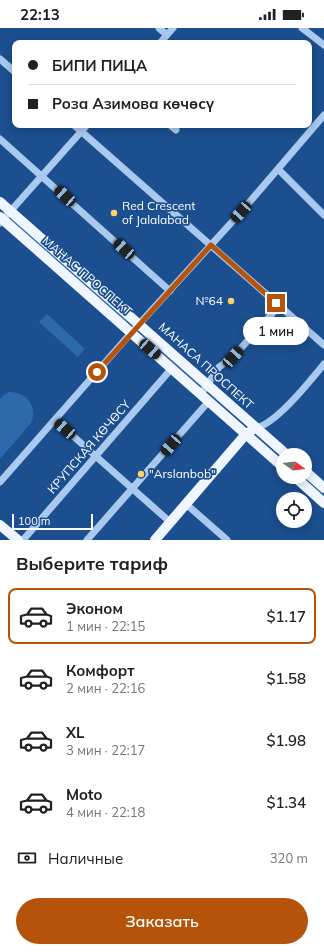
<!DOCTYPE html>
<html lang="ru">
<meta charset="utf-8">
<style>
:root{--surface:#fff;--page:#f6f6f6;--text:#202124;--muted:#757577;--line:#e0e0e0;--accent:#b45309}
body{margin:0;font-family:Mulish,sans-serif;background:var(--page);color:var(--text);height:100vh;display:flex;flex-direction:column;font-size:15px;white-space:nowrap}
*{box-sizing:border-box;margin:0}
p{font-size:13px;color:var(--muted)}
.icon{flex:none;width:22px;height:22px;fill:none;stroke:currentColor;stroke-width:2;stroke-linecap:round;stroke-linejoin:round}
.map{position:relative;height:512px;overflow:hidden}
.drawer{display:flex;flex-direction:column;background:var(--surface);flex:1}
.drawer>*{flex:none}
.banner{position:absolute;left:12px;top:12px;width:300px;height:88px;border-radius:8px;box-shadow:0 2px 10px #0003;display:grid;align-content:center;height:88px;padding:0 16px;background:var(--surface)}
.needle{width:26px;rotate:105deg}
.controls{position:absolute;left:276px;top:420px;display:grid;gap:8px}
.controls a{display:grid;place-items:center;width:36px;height:36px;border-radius:50%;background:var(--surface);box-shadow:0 2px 10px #0003;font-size:20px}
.scale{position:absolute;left:12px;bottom:10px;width:81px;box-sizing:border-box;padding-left:4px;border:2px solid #fff;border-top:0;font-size:11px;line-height:14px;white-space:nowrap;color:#fff;-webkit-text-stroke:3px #1b4f8f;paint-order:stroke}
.end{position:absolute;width:18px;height:18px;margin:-9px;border:5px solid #b45309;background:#fff;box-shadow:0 0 0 2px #fff}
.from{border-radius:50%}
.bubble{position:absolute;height:28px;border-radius:14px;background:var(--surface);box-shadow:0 2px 10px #0003;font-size:13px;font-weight:600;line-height:28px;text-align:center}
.car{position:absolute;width:12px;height:24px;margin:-12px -6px;border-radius:5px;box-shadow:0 0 3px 1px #0007;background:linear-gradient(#222 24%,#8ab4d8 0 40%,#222 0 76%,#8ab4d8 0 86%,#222 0)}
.banner b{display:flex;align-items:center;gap:14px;height:38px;font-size:15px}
.banner b+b{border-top:1px solid var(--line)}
.banner i{width:10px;height:10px;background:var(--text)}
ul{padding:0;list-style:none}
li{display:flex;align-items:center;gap:12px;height:56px;margin:0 8px 6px;padding:0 8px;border:2px solid transparent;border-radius:8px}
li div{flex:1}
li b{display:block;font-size:15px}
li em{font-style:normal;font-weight:600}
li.current{border-color:var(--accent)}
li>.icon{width:36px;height:36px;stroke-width:1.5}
h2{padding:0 16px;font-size:18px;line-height:48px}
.pay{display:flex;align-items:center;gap:10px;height:44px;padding:0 16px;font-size:15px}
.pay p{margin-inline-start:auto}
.action{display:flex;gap:8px;margin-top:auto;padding:8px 16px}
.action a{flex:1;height:46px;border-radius:24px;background:var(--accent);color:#fff;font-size:16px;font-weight:600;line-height:46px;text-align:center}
.status{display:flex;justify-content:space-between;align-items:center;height:28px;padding:0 20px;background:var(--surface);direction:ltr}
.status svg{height:11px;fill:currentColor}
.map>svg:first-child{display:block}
.green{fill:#2e69ad}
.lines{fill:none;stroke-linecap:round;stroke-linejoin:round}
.minor{stroke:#a9c9ee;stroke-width:7}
.major{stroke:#f0f6ff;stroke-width:10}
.route{stroke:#b45309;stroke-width:5}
.poi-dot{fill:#ffd166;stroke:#1b4f8f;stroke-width:1.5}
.labels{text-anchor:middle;stroke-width:3.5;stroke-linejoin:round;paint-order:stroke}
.poi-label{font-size:12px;fill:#fff;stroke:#1b4f8f;text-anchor:start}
.street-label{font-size:12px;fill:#fff;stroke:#1b4f8f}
</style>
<div class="status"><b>22:13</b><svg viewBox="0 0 49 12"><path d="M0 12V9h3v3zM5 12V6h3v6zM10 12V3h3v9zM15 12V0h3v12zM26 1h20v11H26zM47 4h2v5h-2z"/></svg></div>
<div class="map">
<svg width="324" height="512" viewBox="0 0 324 512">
<rect width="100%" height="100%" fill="#1b4f8f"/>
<path class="green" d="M11 190 129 291 126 295 10 192Z
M47 286 85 321 78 329 39 294Z
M145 306 202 358 201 359 144 309Z
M9 364C27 364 38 379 31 395L0 431V371L4 367Z"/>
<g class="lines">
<path class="minor" d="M159 0 167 7
M302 0 324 17
M160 15 173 0
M0 31 15 44
M74 97 324 317
M170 97 176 102
M0 111 170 263
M278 141 324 187
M0 195 87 97
M201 366 219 339 233 329 279 278
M55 392 170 494
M256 400C277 395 310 353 324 336
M0 454 131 305 241 184 324 87
M186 476 227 512
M23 512 172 340
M87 512 209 373"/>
<path class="major" d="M0 174 287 427
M0 189 283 439
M305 443 324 460
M295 449 324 475
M0 497 18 512
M155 512 246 406 251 403"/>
</g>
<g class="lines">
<path class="route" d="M97 344 211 217 276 275"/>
</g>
<g class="poi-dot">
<circle cx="114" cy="185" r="4"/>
<circle cx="231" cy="273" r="4"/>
<circle cx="141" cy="446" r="4"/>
</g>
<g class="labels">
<g class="poi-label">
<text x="122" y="182">Red Crescent<tspan x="122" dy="14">of Jalalabad</tspan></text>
<text x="223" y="277" text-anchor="end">№64</text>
<text x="149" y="450">"Arslanbob"</text>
</g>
<g class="street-label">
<text transform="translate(87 248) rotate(41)" y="4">МАНАС ПРОСПЕКТ</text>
<text transform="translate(206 338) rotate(42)" y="4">МАНАСА ПРОСПЕКТ</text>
<text transform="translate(89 419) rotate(-49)" y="4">КРУПСКАЯ КӨЧӨСҮ</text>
</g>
</g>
</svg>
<div class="controls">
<a><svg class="needle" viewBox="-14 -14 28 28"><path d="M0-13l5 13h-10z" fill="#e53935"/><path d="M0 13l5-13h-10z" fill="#757577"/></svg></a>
<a><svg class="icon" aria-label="locate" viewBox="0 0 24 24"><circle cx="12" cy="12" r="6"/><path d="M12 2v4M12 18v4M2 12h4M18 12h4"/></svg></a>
</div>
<div class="scale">100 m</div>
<i class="end from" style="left:97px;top:344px"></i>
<i class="end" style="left:276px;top:275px"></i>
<div class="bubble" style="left:243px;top:289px;width:66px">1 мин</div>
<i class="car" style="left:65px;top:168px;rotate:312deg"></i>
<i class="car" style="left:241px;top:184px;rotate:222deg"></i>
<i class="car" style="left:124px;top:221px;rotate:312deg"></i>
<i class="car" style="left:150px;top:321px;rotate:131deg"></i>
<i class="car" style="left:233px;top:329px;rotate:42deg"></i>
<i class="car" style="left:65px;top:401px;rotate:311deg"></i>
<i class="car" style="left:171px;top:417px;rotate:221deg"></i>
<div class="banner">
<b><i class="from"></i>БИПИ ПИЦА</b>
<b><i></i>Роза Азимова көчөсү</b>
</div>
</div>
<section class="drawer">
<h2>Выберите тариф</h2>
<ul>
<li class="current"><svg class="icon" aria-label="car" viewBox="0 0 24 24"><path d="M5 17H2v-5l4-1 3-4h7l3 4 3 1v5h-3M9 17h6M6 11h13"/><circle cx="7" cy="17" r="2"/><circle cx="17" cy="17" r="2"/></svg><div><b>Эконом</b><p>1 мин · 22:15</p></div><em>$1.17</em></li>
<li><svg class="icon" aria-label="car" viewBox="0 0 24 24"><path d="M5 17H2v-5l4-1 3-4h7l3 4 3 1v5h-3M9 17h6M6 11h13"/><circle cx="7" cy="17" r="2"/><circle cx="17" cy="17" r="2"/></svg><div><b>Комфорт</b><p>2 мин · 22:16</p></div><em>$1.58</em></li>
<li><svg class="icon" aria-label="car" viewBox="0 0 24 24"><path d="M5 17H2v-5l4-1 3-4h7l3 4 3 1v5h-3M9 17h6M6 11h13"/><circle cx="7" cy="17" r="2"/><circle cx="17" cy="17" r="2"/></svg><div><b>XL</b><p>3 мин · 22:17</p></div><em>$1.98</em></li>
<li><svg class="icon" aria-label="car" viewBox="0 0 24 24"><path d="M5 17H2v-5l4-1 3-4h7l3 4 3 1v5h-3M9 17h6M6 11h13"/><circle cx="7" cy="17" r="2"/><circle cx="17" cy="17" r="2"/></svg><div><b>Moto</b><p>4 мин · 22:18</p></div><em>$1.34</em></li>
</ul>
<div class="pay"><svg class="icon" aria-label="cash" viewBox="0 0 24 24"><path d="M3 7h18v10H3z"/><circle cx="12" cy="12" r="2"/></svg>Наличные<p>320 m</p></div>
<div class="action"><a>Заказать</a></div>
</section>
